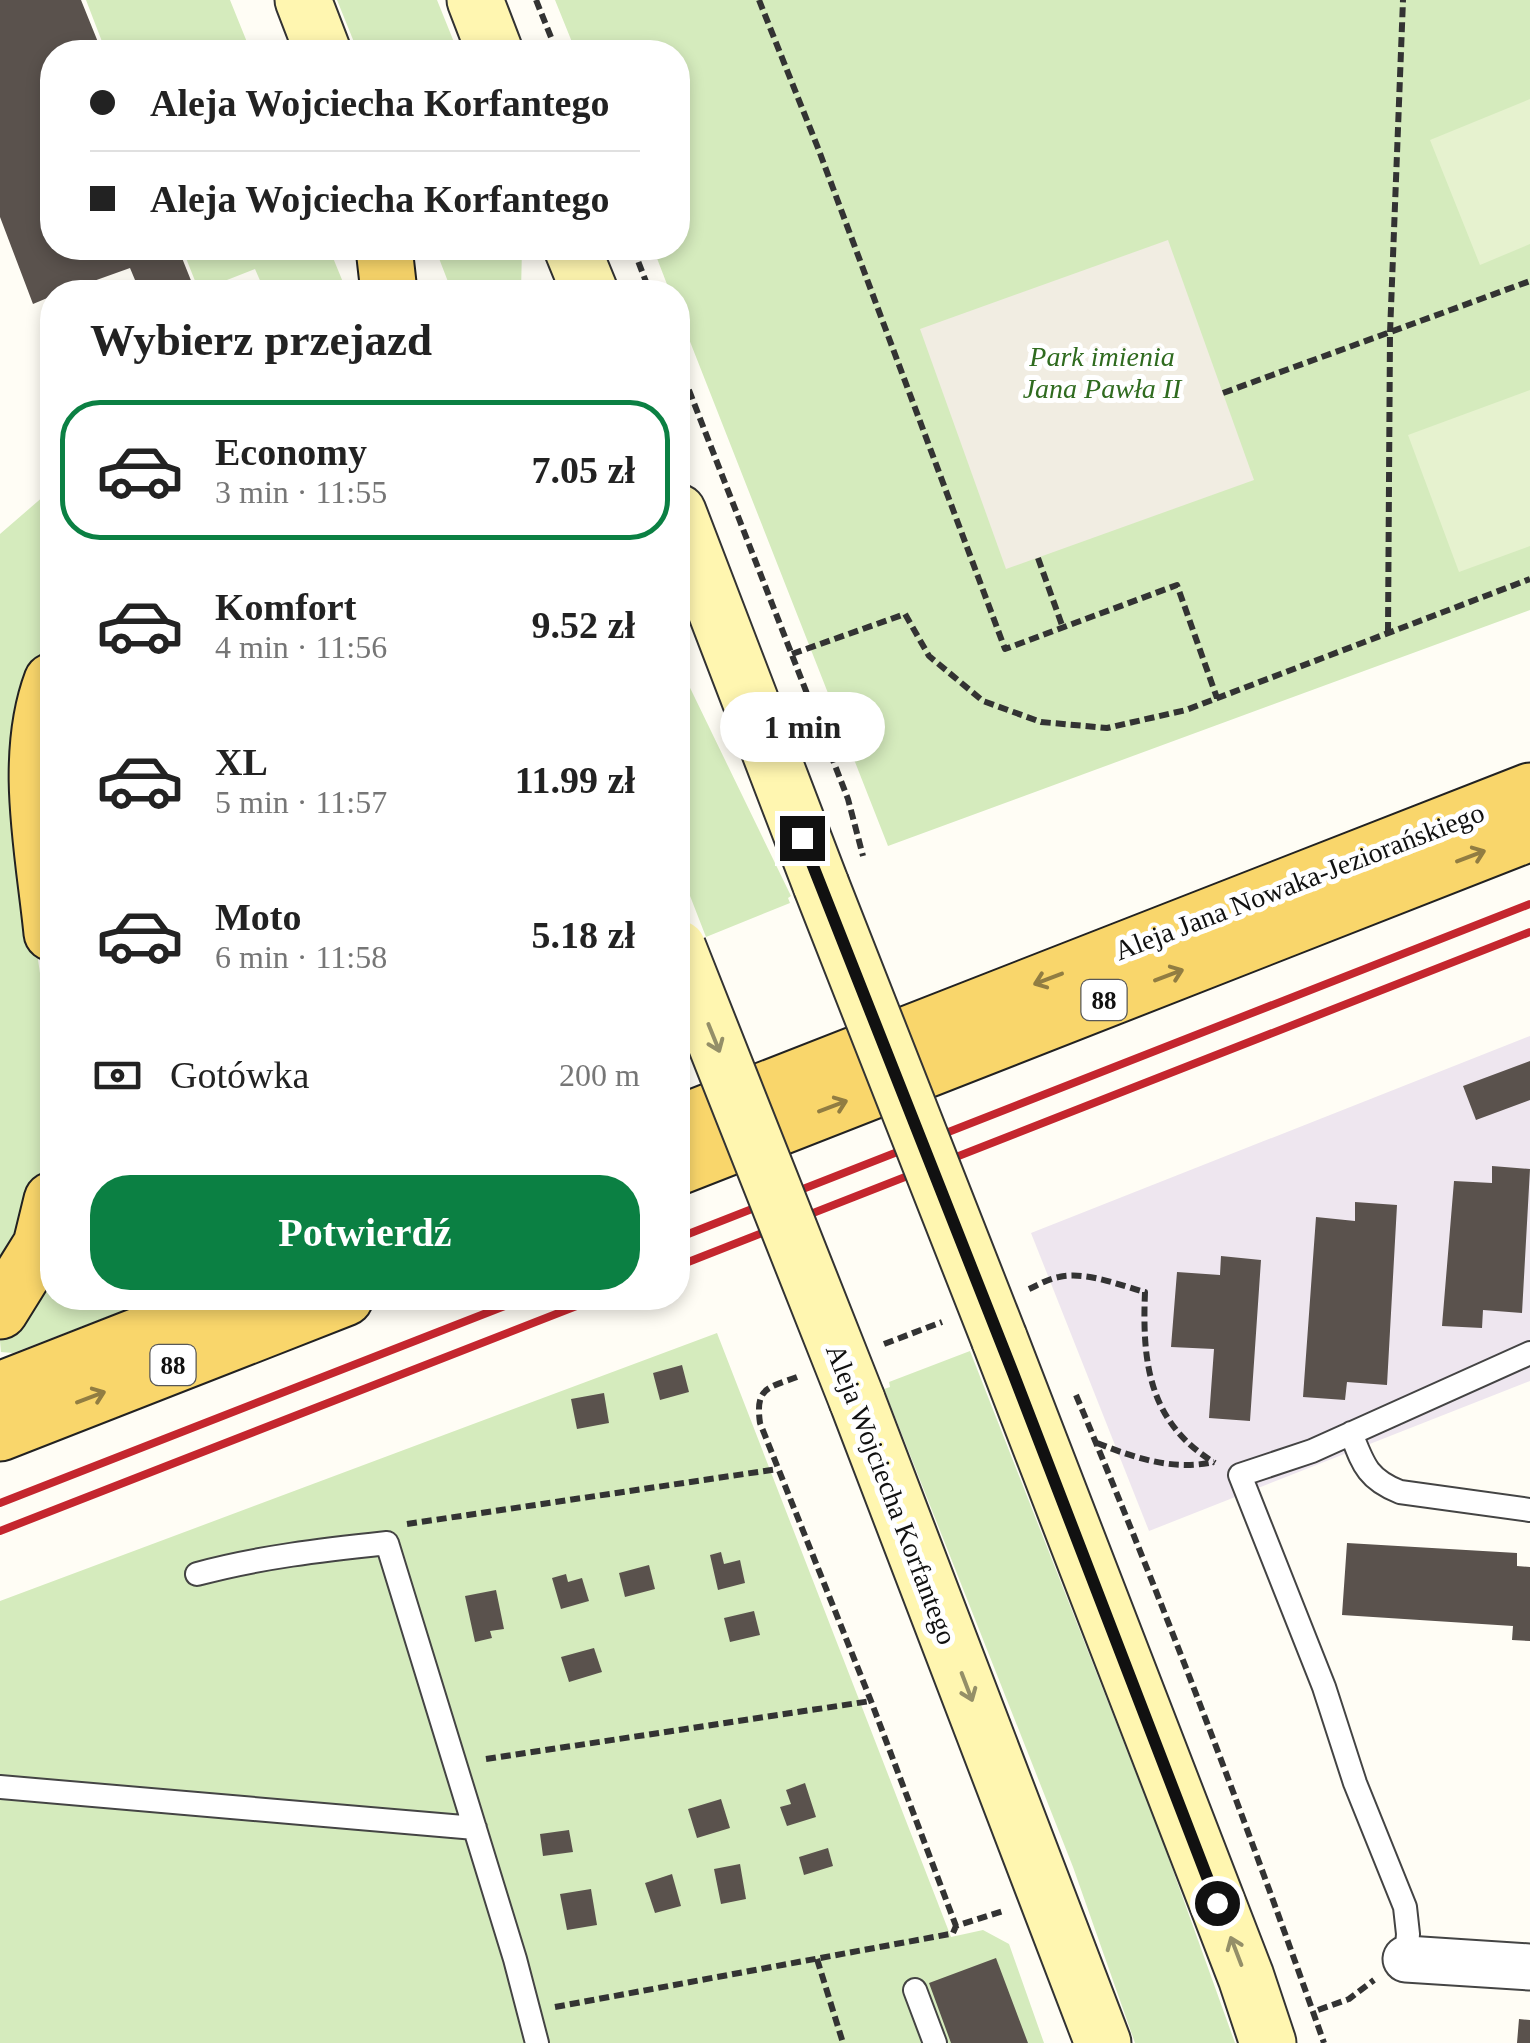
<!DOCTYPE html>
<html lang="pl">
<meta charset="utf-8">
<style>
:root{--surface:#fff;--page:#f2f2f2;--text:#222;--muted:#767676;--line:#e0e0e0;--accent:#0b8043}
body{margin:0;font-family:"Times New Roman",serif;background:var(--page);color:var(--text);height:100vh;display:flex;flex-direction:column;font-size:38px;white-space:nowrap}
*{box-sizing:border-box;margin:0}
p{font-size:32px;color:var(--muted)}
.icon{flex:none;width:55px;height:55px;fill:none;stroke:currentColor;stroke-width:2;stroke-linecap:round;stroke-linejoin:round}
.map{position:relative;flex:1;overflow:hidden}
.sheet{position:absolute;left:40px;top:280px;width:650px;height:1030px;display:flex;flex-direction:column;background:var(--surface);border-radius:40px;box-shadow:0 5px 15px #0003}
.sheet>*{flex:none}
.hud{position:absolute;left:40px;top:40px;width:650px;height:220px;border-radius:40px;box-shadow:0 5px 15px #0003;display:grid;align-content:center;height:220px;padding:0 50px;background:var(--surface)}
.end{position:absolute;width:45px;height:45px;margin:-22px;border:12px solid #111;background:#fff;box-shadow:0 0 0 5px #fff}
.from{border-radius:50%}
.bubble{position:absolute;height:70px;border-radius:35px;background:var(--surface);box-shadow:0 5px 15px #0003;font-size:32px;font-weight:700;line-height:70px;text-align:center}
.hud b{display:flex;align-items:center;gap:35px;height:95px;font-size:38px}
.hud b+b{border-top:2px solid var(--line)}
.hud i{width:25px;height:25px;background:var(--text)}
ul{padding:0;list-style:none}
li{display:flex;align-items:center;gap:30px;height:140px;margin:0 20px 15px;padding:0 30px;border:5px solid transparent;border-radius:40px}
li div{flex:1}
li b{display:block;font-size:38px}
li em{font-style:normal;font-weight:700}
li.active{border-color:var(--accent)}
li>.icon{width:90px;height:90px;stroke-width:1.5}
h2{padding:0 50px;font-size:45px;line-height:120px}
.pay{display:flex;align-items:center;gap:25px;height:110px;padding:0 50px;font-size:38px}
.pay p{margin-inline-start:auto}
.primary-button{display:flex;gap:20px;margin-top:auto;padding:20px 50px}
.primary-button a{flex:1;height:115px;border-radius:40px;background:var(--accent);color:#fff;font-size:40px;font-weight:700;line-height:115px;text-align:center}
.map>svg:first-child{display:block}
.industrial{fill:#eee6ef}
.green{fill:#d5ebbd}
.pitch{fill:#e6f2cf}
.plaza{fill:#f1ede2}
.building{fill:#5a524d}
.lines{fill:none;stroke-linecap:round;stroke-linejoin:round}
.lane-casing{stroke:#444;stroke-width:26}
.street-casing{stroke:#444;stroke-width:49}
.secondary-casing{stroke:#333;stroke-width:59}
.primary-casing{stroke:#222;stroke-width:59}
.path{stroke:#333;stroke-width:6;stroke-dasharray:10 5;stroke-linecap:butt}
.lane{stroke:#fff;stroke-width:22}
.street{stroke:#fff;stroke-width:45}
.secondary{stroke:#fff6b0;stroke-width:55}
.primary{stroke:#f9d66b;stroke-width:55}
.rail{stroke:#c4262e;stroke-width:8}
.secondary-bridge-casing{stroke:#333;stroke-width:59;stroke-linecap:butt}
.secondary-bridge{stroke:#fff6b0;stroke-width:55}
.oneway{stroke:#917d42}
.oneway2{stroke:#948f68}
.route{stroke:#111;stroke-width:12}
.labels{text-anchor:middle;stroke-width:10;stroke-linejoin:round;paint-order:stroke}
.shield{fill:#fff;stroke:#585858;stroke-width:2.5}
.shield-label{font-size:25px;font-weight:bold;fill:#111}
.park-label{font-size:28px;font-style:italic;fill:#2f6b1f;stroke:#fff}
.street-label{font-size:28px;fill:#111;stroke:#fff}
</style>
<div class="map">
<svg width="1530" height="2043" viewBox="0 0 1530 2043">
<rect width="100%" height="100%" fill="#fffdf5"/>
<path class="industrial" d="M1530 1036V1381L1149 1531 1031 1233Z"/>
<path class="green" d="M86 0H230L251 52H106Z
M337 0H437L458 52H358Z
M555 0H1530V610L888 846 678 311V292H670L653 248H678V52H576Z
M182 248H329L347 292H265L255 269 199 291Z
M435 248H522L521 292H452Z
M52 489V630L31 683 22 850 48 1028 52 1098 49 1133 34 1215 0 1287V534Z
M678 663 791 896 788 898 790 903 706 937 678 865Z
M52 1270V1298H156L13 1353 1 1352 0 1341 17 1324Z
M717 1333 951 1937 983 1930 1009 1944 1044 2043H0V1601Z
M970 1351 1161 1837 1235 2043H1135L1073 1867 884 1389 890 1387 889 1382Z"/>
<path class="pitch" d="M1530 99V244L1480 265 1430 140Z
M1530 390V546L1459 572 1408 435Z"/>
<path class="plaza" d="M1168 240 1254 480 1006 569 920 329Z"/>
<path class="building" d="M0 0H81L102 52H52V248H178L192 283 161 292H140L130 268 63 292H52V296L33 304 0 217Z
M1530 1061V1100L1476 1120 1463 1086Z
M1492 1166 1530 1169 1522 1313 1483 1310 1482 1328 1442 1326 1454 1181 1492 1183Z
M1355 1202 1397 1205 1387 1385 1347 1382 1345 1400 1303 1397 1316 1217 1355 1221Z
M1221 1256 1261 1260 1250 1421 1209 1418 1214 1349 1171 1347 1177 1272 1220 1275Z
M682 1365 689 1392 660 1400 653 1373Z
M604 1393 609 1423 577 1429 571 1399Z
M1347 1543 1517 1553V1566L1530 1567V1641L1512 1640 1513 1626 1342 1615Z
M721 1552 724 1564 740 1560 745 1583 718 1590 710 1555Z
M649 1565 655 1589 625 1597 619 1573Z
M566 1574 568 1582 582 1578 589 1601 561 1609 552 1578Z
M496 1590 504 1629 490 1631 492 1638 475 1642 465 1596Z
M754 1611 760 1635 730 1642 724 1618Z
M594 1648 602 1672 569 1682 561 1657Z
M805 1783 816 1817 787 1826 780 1807 791 1804 786 1790Z
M721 1799 730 1828 697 1838 688 1809Z
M569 1830 573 1852 543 1856 540 1834Z
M828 1848 833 1866 804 1875 799 1857Z
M740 1864 746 1899 721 1904 714 1869Z
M672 1874 681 1906 655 1913 645 1883Z
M591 1889 597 1925 567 1930 560 1894Z
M996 1958 1028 2043H951L929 1983Z
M1519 2019 1530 2020V2043H1517Z"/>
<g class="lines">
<g class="lane-casing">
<path id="lane" d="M1351 1433C1363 1464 1367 1479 1400 1492L1530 1510
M197 1574C260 1557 322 1550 387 1543L515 1959 537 2043
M0 1787 475 1828
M1406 1959 1408 1934 1405 1907 1355 1783 1324 1687 1240 1475 1312 1451 1530 1353
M915 1990 935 2043"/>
</g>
<g class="street-casing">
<path id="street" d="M1406 1959 1530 1967"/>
</g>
<g class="secondary-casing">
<path id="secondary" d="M303 0 323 52
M475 0 495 52
M572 248 590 292
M678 512 821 885
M999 1338 1246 1977 1268 2043
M857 1400 1103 2043"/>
</g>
<g class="primary-casing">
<path id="primary" d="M384 248 389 292
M52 681C23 758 44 853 52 933
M678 1124 1530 791
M678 1167 1530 833
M0 1311 41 1245 52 1200
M0 1390 235 1298
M0 1433 345 1298"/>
</g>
<path class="path" d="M536 0 557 52
M759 0 818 148 1005 649 1177 585 1217 698
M633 248 650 292
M678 362 848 799 863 856
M1223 393 1530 281
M1038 558 1063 628
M1388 632 1390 333 1403 0
M792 654 905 614 929 656 983 701 1041 722 1107 728 1186 710 1530 579
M1029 1289C1038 1285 1048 1279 1059 1277 1086 1271 1119 1285 1145 1292 1142 1363 1149 1423 1215 1463
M884 1344 942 1322
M797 1377C768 1388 755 1387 760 1423L871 1701 956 1926
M1076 1395C1166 1609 1247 1824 1324 2043
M1097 1443C1135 1458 1173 1471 1214 1462
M407 1524 778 1469
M486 1759 871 1701
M817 1959 843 2043
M555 2007 950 1934 953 1933 956 1926 1003 1911
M1318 2010 1349 1999 1374 1980"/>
<use href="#lane" class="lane"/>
<use href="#street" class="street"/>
<use href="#secondary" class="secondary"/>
<use href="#primary" class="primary"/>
<path class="rail" d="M678 1238 1530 904
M678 1266 1530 932
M0 1503 525 1298
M0 1531 597 1298"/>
<g class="secondary-bridge-casing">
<path id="secondary-bridge" d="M821 885 999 1338
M678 948 857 1400"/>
</g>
<use href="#secondary-bridge" class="secondary-bridge"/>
</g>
<defs><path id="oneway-shaft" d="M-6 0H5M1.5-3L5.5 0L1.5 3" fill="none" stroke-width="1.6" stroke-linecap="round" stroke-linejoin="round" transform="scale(2.5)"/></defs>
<g class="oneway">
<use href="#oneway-shaft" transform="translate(1471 856) rotate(-21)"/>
<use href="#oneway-shaft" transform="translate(1169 975) rotate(-21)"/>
<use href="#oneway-shaft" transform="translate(1048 979) rotate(159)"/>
<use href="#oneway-shaft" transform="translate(833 1106) rotate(-21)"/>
<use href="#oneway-shaft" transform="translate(91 1397) rotate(-21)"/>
</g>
<g class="oneway2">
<use href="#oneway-shaft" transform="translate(714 1038) rotate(68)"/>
<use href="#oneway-shaft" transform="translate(967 1687) rotate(69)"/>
<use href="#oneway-shaft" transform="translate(1236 1951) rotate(-111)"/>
</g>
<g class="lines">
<path class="route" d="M802 838 1013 1373 1217 1903"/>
</g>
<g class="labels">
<g class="shield">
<rect x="1081.5" y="980" width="45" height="40" rx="8"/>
<rect x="150.5" y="1345" width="45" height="40" rx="8"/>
</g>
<g class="shield-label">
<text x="1104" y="1009">88</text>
<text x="173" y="1374">88</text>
</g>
<g class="park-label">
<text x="1102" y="366">Park imienia<tspan x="1102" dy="32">Jana Pawła II</tspan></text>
</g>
<g class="street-label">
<text transform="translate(1299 881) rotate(-21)" y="10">Aleja Jana Nowaka-Jeziorańskiego</text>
<text transform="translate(892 1494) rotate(69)" y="10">Aleja Wojciecha Korfantego</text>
</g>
</g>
</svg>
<i class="end from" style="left:1217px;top:1903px"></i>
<i class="end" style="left:802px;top:838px"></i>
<div class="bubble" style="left:720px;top:692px;width:165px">1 min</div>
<div class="hud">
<b><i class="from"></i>Aleja Wojciecha Korfantego</b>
<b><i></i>Aleja Wojciecha Korfantego</b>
</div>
<section class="sheet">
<h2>Wybierz przejazd</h2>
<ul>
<li class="active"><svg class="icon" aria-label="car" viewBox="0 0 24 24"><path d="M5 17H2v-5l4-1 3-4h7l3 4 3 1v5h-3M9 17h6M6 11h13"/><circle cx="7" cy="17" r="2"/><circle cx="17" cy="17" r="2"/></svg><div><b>Economy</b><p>3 min · 11:55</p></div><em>7.05 zł</em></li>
<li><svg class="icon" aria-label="car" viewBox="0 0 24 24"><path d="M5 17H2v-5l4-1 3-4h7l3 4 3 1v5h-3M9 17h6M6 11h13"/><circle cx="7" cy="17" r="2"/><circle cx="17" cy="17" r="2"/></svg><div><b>Komfort</b><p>4 min · 11:56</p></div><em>9.52 zł</em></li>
<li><svg class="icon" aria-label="car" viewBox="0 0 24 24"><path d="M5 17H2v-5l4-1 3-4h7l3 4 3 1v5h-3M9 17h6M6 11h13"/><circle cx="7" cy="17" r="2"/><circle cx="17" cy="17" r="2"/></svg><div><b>XL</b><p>5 min · 11:57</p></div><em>11.99 zł</em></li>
<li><svg class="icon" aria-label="car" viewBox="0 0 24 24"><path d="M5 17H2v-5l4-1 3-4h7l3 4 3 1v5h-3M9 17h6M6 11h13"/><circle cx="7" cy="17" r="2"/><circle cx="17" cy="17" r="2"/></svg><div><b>Moto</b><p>6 min · 11:58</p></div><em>5.18 zł</em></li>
</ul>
<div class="pay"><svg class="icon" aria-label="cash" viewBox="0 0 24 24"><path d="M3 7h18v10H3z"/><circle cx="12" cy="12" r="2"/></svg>Gotówka<p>200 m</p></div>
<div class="primary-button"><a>Potwierdź</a></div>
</section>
</div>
